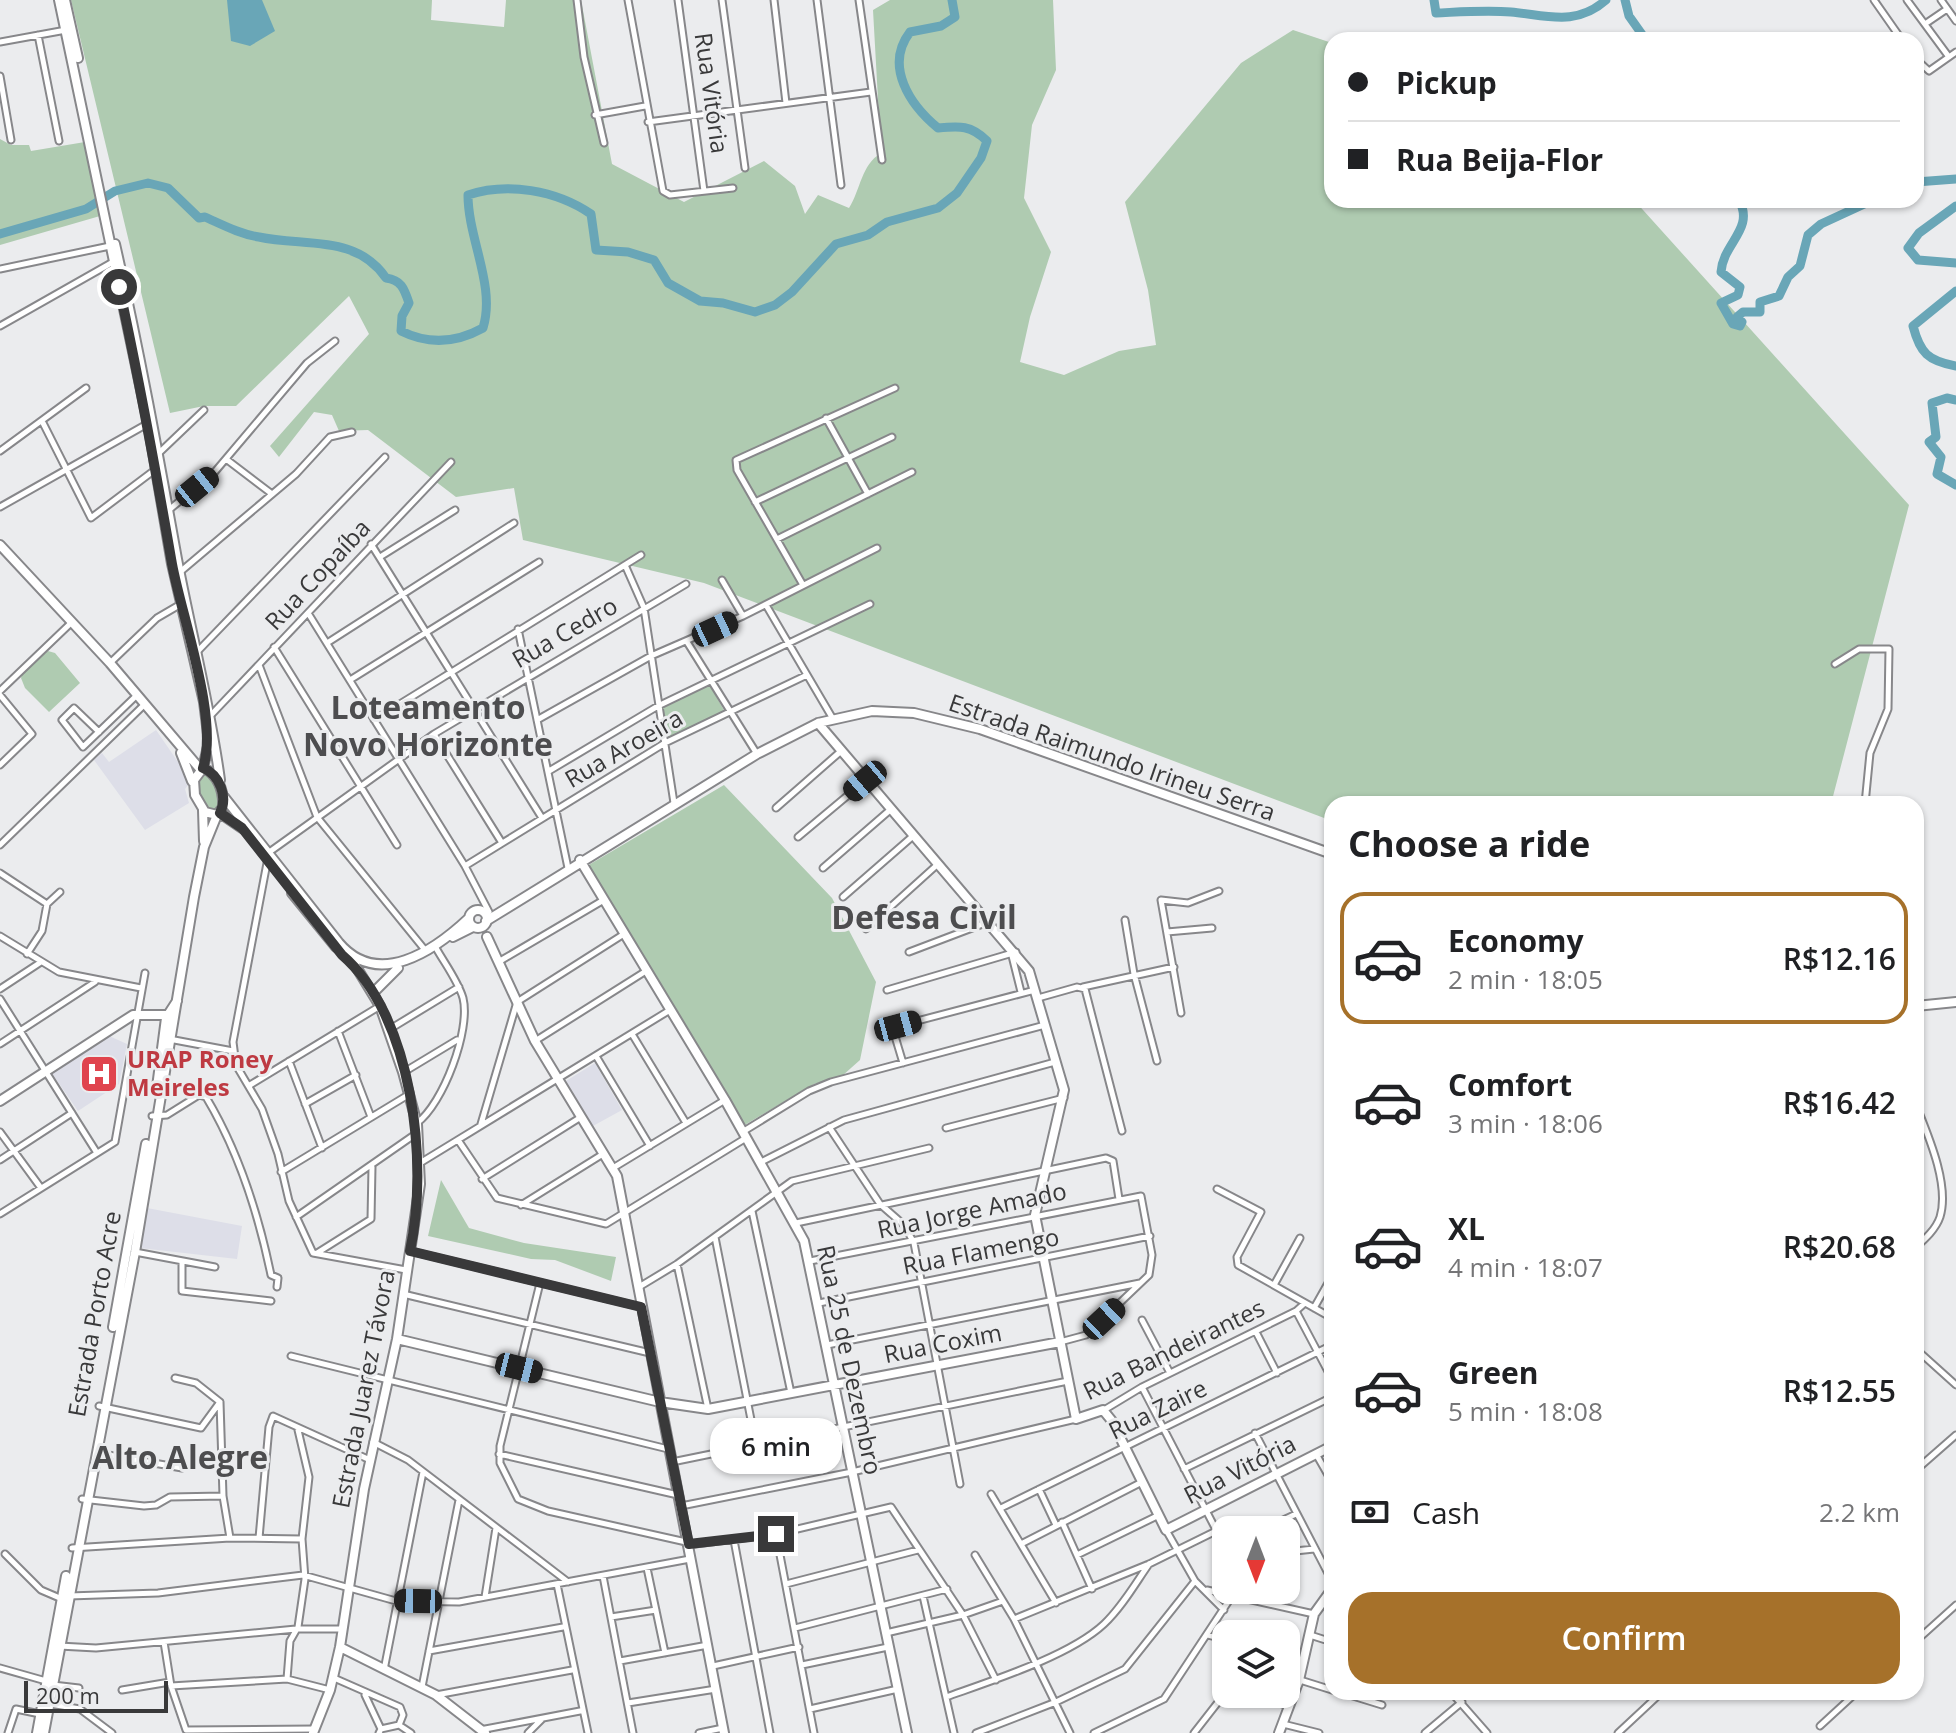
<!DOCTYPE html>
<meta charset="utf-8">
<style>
:root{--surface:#fff;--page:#f6f6f6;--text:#202124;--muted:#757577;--line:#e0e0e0;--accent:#a6712a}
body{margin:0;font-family:"Open Sans",sans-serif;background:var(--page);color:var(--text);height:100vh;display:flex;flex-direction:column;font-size:30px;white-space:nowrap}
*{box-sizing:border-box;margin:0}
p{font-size:26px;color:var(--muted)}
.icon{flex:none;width:44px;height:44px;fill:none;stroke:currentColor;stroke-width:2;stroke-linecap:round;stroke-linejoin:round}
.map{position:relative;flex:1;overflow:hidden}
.drawer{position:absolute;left:1324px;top:796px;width:600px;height:904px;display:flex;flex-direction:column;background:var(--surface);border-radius:24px;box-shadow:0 2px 6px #0004}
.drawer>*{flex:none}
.hud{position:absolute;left:1324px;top:32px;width:600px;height:176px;border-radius:24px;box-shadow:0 2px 6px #0004;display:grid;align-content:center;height:176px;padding:0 24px;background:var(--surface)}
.needle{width:52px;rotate:180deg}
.fabs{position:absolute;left:1212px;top:1516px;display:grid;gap:16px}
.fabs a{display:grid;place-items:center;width:88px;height:88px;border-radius:16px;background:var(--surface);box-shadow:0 2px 6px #0004;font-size:40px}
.scale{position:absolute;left:24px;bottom:20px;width:144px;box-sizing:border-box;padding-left:8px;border:4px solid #39393a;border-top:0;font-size:22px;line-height:28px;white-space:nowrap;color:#39393a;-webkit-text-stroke:6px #ebecee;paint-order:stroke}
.end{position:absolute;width:36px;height:36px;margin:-18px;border:10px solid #39393a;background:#fff;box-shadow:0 0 0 4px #fff}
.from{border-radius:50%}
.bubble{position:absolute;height:56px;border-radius:24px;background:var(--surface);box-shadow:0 2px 6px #0004;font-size:26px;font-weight:600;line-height:56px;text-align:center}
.car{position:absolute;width:24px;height:48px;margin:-24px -12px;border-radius:10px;box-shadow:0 0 6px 2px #0007;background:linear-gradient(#222 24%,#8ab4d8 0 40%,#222 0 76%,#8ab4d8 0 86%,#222 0)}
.hud b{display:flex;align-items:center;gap:28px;height:76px;font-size:30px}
.hud b+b{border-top:2px solid var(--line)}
.hud i{width:20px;height:20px;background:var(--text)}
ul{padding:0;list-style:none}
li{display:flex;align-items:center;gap:24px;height:132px;margin:0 16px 12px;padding:0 8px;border:4px solid transparent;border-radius:24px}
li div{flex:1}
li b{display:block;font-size:30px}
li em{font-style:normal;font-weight:600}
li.on{border-color:var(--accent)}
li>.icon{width:72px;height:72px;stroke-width:1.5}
h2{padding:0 24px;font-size:36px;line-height:96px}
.pay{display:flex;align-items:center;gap:20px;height:88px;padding:0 24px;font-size:30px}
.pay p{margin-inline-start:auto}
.button{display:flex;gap:16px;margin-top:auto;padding:16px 24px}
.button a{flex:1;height:92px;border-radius:24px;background:var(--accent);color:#fff;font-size:32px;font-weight:600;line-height:92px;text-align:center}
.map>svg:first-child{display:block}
.built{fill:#dddee8}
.green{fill:#afcbb1}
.water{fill:#69a6b7}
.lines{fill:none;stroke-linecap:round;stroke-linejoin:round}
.river{stroke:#69a6b7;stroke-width:9}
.street-casing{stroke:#87878a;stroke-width:9}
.secondary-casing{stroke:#87878a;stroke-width:12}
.street{stroke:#fff;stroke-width:5}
.secondary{stroke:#fff;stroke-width:8}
.route{stroke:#39393a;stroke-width:10}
.labels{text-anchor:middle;stroke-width:6;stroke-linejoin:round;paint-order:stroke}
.street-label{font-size:24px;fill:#39393a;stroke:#ebecee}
.health-label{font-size:24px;font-weight:bold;fill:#be3a42;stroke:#ebecee;text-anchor:start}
.district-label{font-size:32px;font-weight:bold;fill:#4d4d4f;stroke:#ebecee}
</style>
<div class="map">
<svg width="1956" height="1733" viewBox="0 0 1956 1733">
<rect width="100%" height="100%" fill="#ebecee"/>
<path class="built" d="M156 730 187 775 189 784 185 789 189 803 145 830 94 760 102 753 109 762Z
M107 1035 127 1044 119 1084 78 1111 51 1072Z
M595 1063 622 1110 593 1126 566 1081Z
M147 1208 242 1226 237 1259 140 1248Z"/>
<path class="green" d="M71 0H432L431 20 504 27 506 0H581L612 164 684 202 764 161 795 186 805 214 818 195 849 208C861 189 861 165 881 153L873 10 890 0H1053L1056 70 1032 125 1024 198 1051 252 1030 317 1020 362 1064 375 1119 351 1156 345 1148 290 1125 202 1241 63 1293 30 1332 43V200H1634L1909 505 1831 804H1332V821L704 583 523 540 514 488 456 497 368 430 339 431 332 415 314 412 279 457 270 446 369 334 349 296 236 406H204L170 413Z
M0 139 11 145H29L31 151 85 142 100 216 0 245Z
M48 651 55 653 80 683 49 712 25 688 21 678 23 671Z
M709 684 725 712 667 739 661 707Z
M203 771C218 779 223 797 216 812L201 803 196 784Z
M724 785 832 898 876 982 860 1060 842 1076 814 1084 743 1126 587 866Z
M441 1180 469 1228 524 1243 616 1257 611 1281 555 1260 531 1259 428 1236Z"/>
<path class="water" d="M227 0H262L275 31 250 46 231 41Z"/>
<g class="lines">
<path class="river" d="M1434 0 1436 13C1460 12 1486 10 1511 12 1546 15 1576 27 1606 0
M1625 0 1629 16 1646 40
M1916 182 1956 179
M1739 200C1755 229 1723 243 1721 272L1740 287 1738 295 1721 303 1733 324 1740 326 1742 322 1737 317 1743 312H1760V302L1779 296 1788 277 1800 266 1808 235 1821 224 1873 200
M1956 206 1919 233 1908 248 1918 260 1956 263
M0 234 86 209 115 191 148 183 168 188 199 218 205 217C223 225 240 234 259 237 304 247 356 234 386 278 401 280 404 288 409 303L402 316 401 331C429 345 456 343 483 328 496 286 468 239 468 195 507 182 556 190 591 214L596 250 628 252 654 260 668 283 700 301 723 303 755 312 775 305 792 292 836 244 868 235 887 222 938 208 957 193 981 158 987 141C971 125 960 126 938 128 910 105 884 66 910 32L941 26 955 17 952 0
M1956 291 1913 326C1920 353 1928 361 1956 366
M1956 400 1947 398 1932 403 1936 437 1929 442 1941 457 1937 474 1956 485"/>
<g class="street-casing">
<path id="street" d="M577 0 584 57 604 143
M628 0 663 191 670 195 733 188
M678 0 704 191
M722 0 745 168
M774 0 786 103
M817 0 841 185
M859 0 882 160
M1874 0 1902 40
M1907 0 1949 57
M1941 0 1956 21
M1925 24 1947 9
M38 35 59 141
M0 42 66 30
M1916 59 1929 71 1956 52
M0 76 11 140
M595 115 645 106
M648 122 871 92
M0 269 110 246
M0 326 113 262
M826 418 868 494
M42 421 91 518 156 469
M0 451 86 388
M160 452 204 410
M226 459 272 494
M755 502 892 437
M0 507 147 424
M170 509 213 474 307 363 335 341
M777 539 912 472
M371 544 542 818
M380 557 455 510
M625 565 644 608 674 803
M180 572 296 474 330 437 352 432
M722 580 743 616
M803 585 737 470 736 460 895 388
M766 605 833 719
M308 613 465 866 489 912
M518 629 568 868
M687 642 757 754
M327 643 514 523
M274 647 397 845
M197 652 385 457
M110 663 157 618 181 604
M1835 664 1859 649H1889L1888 709 1870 753 1865 804
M259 665 317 817 425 950
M350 680 539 562
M0 691 72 622
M0 695 32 734 0 765
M212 714 451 462
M374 720 641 555
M537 720 651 656 743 616 877 548
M434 734 502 843
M83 747 62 720 74 708 99 732
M83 747 136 696
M549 771 658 706 870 604
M776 808 840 752
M798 837 865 781
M0 845 145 704
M268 853 434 734 686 584
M267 863 233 1042 236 1065 262 1109 278 1154 289 1201 313 1253 406 1270
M465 866 665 743 807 675
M823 868 890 810
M0 873 47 904 42 931 27 954
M843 897 913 836
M47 904 60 892
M1125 920 1134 974 1157 1061
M866 929 938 864
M1167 932 1212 928
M0 936 59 972 141 988
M909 952 988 922
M1012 956 1021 992
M500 961 602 901
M1083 987 1174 967
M0 989 41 962
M887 990 1016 952
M1038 998 1077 987 1085 989 1122 1131
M0 999 97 1153
M1181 1013 1161 900 1188 903 1219 891
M390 1029 459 987
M338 1031 371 1117
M632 1034 686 1123
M169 1039 233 1051
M535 1041 646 971
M0 1044 95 982
M596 1056 650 1146
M289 1061 322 1148
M903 1063 894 1033 898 1026 1035 990
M404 1072 457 1040
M250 1085 380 1006
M305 1104 356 1075
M1916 1105C1928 1135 1950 1185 1940 1217 1936 1229 1925 1239 1916 1247
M152 1116 167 1115 199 1095 206 1097C239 1152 258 1212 271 1275L278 1278 277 1287
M417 1123C443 1104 471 1030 463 998 458 981 445 964 436 948
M481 1124 517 1002 624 934
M829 1127 880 1204 904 1225 914 1243 960 1484
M946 1128 1064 1098
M744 1131 809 1091 831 1082 1045 1025
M0 1132 41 1188
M458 1140 497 1198 606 1224 746 1138
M0 1160 72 1113
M761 1162 844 1120 1055 1062
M420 1163 670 1010
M613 1168 725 1100
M281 1172 408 1095
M482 1179 581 1117
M1217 1189 1261 1212 1237 1257 1238 1265 1332 1318
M521 1205 603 1154
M752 1211 791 1393
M0 1214 115 1142 145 973
M296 1217 417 1133
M796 1223 1106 1158 1113 1161 1119 1199
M715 1237 756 1445
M410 1251 641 1307
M135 1252 215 1267
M317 1253 371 1219 372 1167
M810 1261 1141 1196 1152 1255 1149 1275 1086 1335 1060 1342
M182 1262V1291L271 1301
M677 1264 708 1409
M540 1283 500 1446V1463L518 1499 548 1511 695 1544 776 1534 891 1507 963 1615 996 1680
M1274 1285 1300 1238
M639 1287 677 1264 792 1181 929 1148
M403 1294 650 1353
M819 1303 1150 1236
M1314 1308 1332 1276
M1296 1311 1332 1379
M1142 1320 1170 1373
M1256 1332 1277 1373
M827 1345 1140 1283
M1916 1349 1956 1385
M291 1356 668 1449
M175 1378 196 1383 220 1402 223 1496 230 1538
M1142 1387 1226 1549
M99 1406 201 1428 220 1402
M1104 1410 1142 1387 1296 1311 1305 1303
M1255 1433 1332 1581
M373 1442 408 1460 568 1582
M97 1453 182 1468
M499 1454 678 1495
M1316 1454 1332 1482
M672 1462 1068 1381
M1184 1469 1332 1397
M1916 1470 1956 1435
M1039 1489 1056 1525
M991 1494 1056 1603
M82 1499 144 1506 156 1505 170 1497 223 1496
M681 1506 852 1472 1076 1419
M1001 1508 1332 1345
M1062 1522 1092 1589
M1166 1530 1195 1581 1224 1610
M1262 1530 1296 1514
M776 1534 814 1733
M259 1538 269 1427 273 1416 370 1460
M734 1540 770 1733
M1023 1543 1142 1482
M72 1548 230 1538 302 1539
M1286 1552 1314 1549
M5 1554 41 1590 62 1599
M975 1555 1014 1619 1070 1733
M1077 1555 1157 1516
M647 1568 665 1653
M603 1576 633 1733
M557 1584 588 1733
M786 1584 918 1550
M1207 1590 1314 1614
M69 1596 158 1593 303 1575 396 1601 459 1602 690 1559
M923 1596 954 1733
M485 1597 496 1528
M611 1617 656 1610
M1014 1619 1149 1564 1216 1531
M795 1628 947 1589
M886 1633 963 1615 1003 1601
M1208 1635 1226 1640
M1310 1635 1332 1642
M1916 1641 1956 1605
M164 1642 171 1686 186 1730
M59 1646 96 1648 296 1629H341
M429 1651 563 1627
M1286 1656 1303 1661
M620 1661 708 1645
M802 1665 888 1647
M713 1666 799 1647
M0 1668 46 1681
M384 1670 423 1472
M334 1678 400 1707 403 1715 399 1725 411 1733
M287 1679 290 1641 298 1627 305 1579 302 1539 309 1477 298 1430
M1300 1680 1332 1690
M53 1685 79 1688
M171 1686 287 1679 330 1690
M422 1687 459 1500
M122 1690 170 1682
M1340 1692 1382 1705
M1451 1692 1487 1733
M1249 1694 1289 1706
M365 1695 381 1729
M436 1695 572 1670
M946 1697C991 1681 1070 1656 1104 1624 1122 1607 1135 1584 1149 1564
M628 1703 716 1689
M50 1704 80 1709 112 1733
M810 1709 898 1689
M1283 1724 1319 1733
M1820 1726 1857 1692
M186 1730 314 1729
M480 1730 580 1711
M8 1733 16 1709 40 1714
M379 1733 381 1729 399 1725
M528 1733 542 1719
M699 1733 723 1728
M976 1733 1056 1702 1125 1669 1195 1581
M1094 1733 1164 1699 1232 1596
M1194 1733 1226 1692
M1425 1733 1462 1702
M1618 1733 1662 1692"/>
</g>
<g class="secondary-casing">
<path id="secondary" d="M59 0 148 423 172 564 204 702 209 742 203 768 194 780 195 795 205 812 217 815 223 807C224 791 218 774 203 768
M65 0 78 58
M115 244C139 349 158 454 177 559 191 633 210 705 220 780
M0 545 110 663 200 769
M818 723 1029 971 1064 1090 1035 1215 1076 1419 1103 1410 1112 1421 1166 1530 1332 1446
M181 753 192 781
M224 797 339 943C378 989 434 951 469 918
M203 810 204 841
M220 813 242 828
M580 860 725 1100 804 1241 907 1733
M292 893 336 947
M469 919a9 9 0 1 1 18 0a9 9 0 1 1-18 0Z
M486 921 757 754 818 723 872 711 914 713 980 729 1332 854
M453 937 473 927
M487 937 535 1041 617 1176 724 1733
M373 993 398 968
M1916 1006 1956 1002
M157 1087 166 1018 177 1001
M0 1101 133 1015H169
M113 1327 146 1144
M397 1339 660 1402 708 1409 1060 1342
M340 1647 436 1695 485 1733
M37 1733 66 1576
M44 1733 135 1252 194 897 204 847 217 815
M313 1733 330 1690 340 1647 364 1489 397 1339 420 1184 417 1124 403 1072 380 1006 355 965
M1279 1733 1299 1680 1314 1614 1332 1589"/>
</g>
<use href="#street" class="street"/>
<use href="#secondary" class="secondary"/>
</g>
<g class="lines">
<path class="route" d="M119 287C139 379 156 472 172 564 182 618 219 719 203 768 220 775 228 797 220 813L242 828 342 955C413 1016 429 1164 410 1251L641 1307 689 1544 776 1534"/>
</g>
<defs>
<g id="hospital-square" transform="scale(2)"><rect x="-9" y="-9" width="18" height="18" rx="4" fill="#e0444e" stroke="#ebecee"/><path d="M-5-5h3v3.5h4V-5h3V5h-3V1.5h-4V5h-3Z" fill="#fff"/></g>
</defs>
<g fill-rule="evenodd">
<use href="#hospital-square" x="99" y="1074"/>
</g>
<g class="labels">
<g class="street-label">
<text transform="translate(711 93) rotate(82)" y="8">Rua Vitória</text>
<text transform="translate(318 575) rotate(-47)" y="8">Rua Copaíba</text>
<text transform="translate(565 633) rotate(-30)" y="8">Rua Cedro</text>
<text transform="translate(624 749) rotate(-30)" y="8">Rua Aroeira</text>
<text transform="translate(1112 758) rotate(19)" y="8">Estrada Raimundo Irineu Serra</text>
<text transform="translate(972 1211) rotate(-12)" y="8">Rua Jorge Amado</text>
<text transform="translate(981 1252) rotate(-11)" y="8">Rua Flamengo</text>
<text transform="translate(95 1314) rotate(-80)" y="8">Estrada Porto Acre</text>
<text transform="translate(943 1344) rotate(-11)" y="8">Rua Coxim</text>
<text transform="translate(1174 1350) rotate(-26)" y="8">Rua Bandeirantes</text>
<text transform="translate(849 1360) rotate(78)" y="8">Rua 25 de Dezembro</text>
<text transform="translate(364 1389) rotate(-79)" y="8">Estrada Juarez Távora</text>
<text transform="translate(1158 1410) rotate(-26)" y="8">Rua Zaire</text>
<text transform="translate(1240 1470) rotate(-27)" y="8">Rua Vitória</text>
</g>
<g class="health-label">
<text x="127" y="1068">URAP Roney<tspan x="127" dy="28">Meireles</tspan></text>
</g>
<g class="district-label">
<text x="428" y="719">Loteamento<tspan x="428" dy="37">Novo Horizonte</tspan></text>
<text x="924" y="929">Defesa Civil</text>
<text x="180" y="1469">Alto Alegre</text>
</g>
</g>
</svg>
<div class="fabs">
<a><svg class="needle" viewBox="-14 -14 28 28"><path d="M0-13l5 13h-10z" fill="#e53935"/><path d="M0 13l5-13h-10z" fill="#757577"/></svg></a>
<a><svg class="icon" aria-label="layers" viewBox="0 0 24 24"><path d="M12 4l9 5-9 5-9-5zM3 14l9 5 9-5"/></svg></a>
</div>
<div class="scale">200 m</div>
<i class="end from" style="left:119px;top:287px"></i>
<i class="end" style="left:776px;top:1534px"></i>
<div class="bubble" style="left:710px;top:1418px;width:132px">6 min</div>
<i class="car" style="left:197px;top:487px;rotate:51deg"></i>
<i class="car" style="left:715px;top:629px;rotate:65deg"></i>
<i class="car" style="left:865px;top:781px;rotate:230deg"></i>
<i class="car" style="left:898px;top:1026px;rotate:75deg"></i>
<i class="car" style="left:1104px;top:1319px;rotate:47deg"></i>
<i class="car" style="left:519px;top:1368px;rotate:104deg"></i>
<i class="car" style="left:418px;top:1601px;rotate:271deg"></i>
<div class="hud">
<b><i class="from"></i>Pickup</b>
<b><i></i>Rua Beija-Flor</b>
</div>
<section class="drawer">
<h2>Choose a ride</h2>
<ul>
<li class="on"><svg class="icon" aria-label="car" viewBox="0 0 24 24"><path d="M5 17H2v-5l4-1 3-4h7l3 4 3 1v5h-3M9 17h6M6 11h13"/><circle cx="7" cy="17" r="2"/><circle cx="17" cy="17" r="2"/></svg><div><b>Economy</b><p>2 min · 18:05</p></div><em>R$12.16</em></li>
<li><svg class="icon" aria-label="car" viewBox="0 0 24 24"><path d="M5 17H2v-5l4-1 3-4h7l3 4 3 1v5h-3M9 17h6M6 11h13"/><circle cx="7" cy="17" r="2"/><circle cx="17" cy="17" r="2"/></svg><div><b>Comfort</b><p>3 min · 18:06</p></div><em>R$16.42</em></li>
<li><svg class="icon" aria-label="car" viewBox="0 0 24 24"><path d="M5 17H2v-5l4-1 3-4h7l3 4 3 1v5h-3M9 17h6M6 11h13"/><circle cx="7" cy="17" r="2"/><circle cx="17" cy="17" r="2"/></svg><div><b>XL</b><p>4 min · 18:07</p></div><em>R$20.68</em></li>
<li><svg class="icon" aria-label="car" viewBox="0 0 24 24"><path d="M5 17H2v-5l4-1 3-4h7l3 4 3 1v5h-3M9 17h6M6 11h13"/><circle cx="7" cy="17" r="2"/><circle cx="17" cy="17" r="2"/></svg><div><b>Green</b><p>5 min · 18:08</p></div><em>R$12.55</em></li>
</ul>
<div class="pay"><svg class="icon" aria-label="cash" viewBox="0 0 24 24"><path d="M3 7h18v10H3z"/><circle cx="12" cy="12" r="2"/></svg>Cash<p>2.2 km</p></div>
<div class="button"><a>Confirm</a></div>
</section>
</div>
